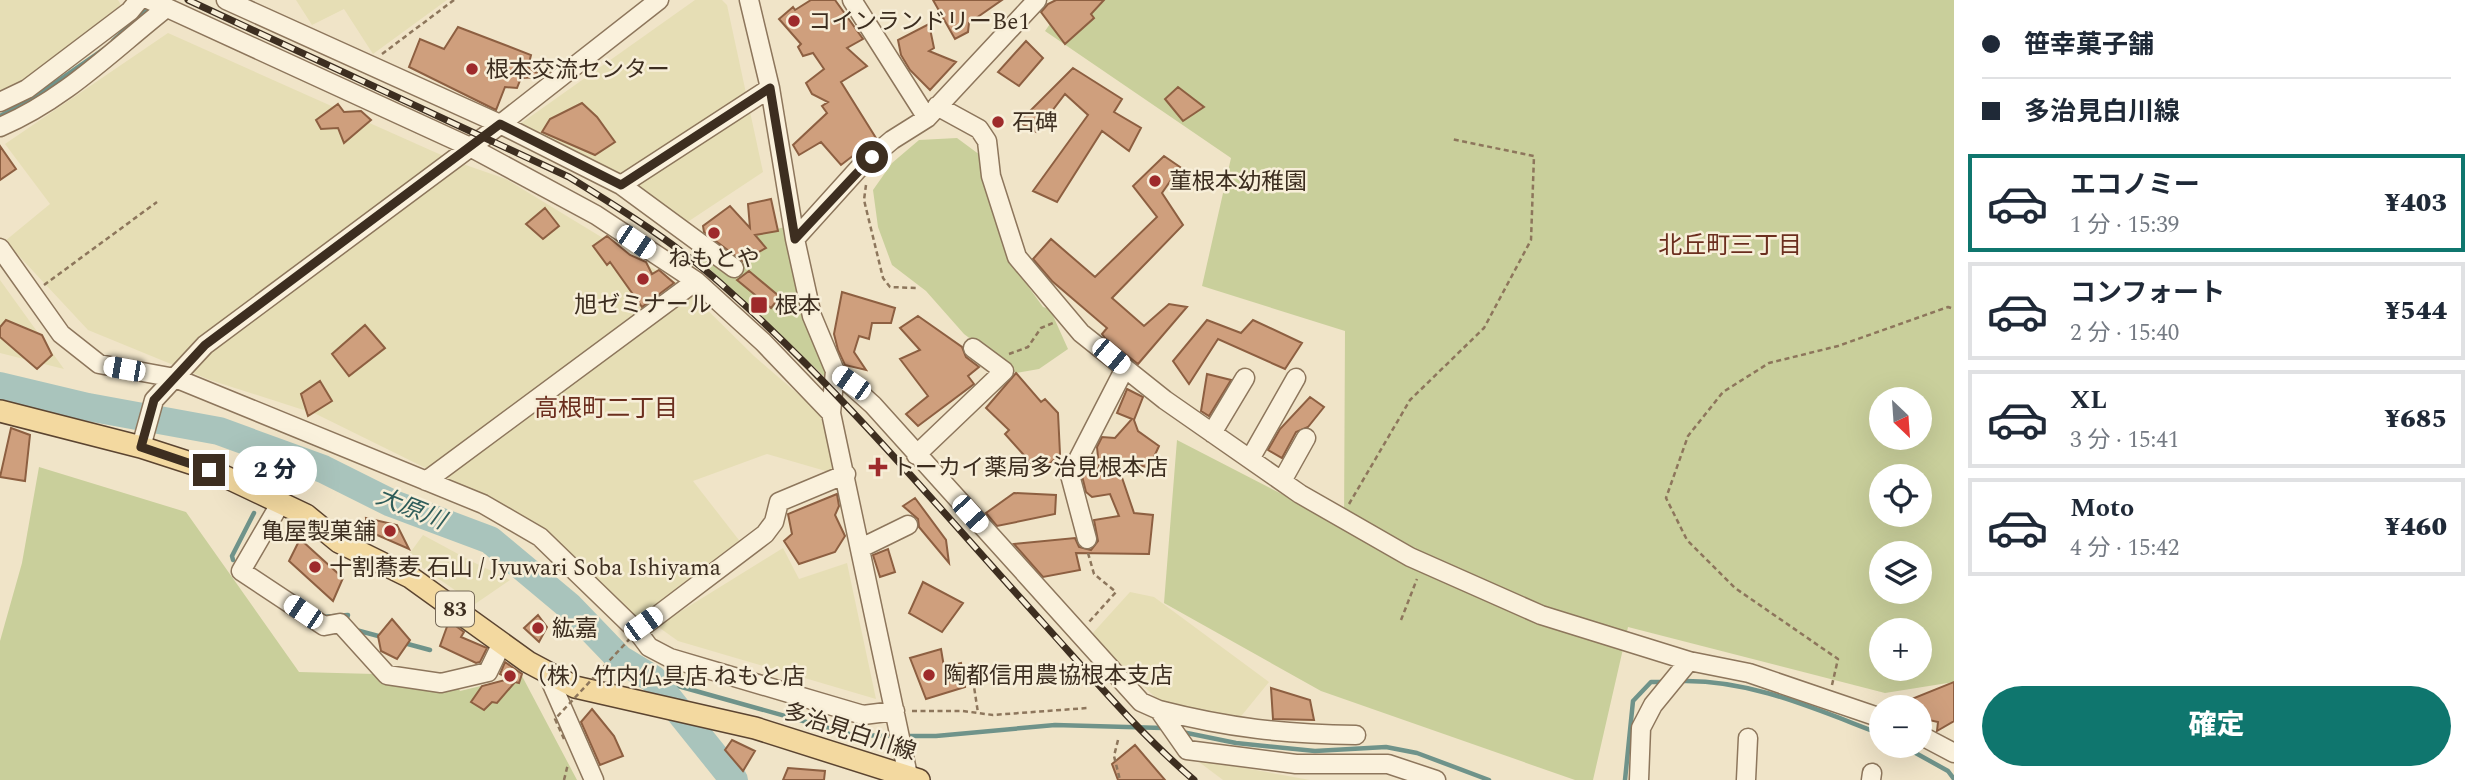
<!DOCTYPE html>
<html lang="ja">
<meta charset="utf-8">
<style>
:root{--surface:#fff;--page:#f2f2f3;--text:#1f2937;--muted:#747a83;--line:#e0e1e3;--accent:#0f766e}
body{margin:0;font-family:Spectral,"Noto Sans JP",serif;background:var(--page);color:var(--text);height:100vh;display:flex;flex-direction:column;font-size:26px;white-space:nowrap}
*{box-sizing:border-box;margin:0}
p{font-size:23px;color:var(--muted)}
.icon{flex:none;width:38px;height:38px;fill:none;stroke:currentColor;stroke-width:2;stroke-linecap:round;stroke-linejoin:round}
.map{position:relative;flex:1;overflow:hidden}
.panel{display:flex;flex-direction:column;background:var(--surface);width:525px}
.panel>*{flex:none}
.guide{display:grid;align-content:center;height:154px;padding:0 28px;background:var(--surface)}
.needle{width:46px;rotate:155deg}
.buttons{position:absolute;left:1869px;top:387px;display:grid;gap:14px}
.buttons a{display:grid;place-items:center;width:63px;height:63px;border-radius:50%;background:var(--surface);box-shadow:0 7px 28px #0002;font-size:35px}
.end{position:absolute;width:32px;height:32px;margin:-16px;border:9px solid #3d2e20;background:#fff;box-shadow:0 0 0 4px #fff}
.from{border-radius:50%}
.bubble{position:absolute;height:49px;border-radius:24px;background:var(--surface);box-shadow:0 7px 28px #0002;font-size:23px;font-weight:800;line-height:49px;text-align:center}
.car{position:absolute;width:21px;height:42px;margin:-21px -10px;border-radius:9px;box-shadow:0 0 5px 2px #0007;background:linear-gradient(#fff 24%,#345 0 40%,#fff 0 76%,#345 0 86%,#fff 0)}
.guide b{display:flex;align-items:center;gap:24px;height:66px;font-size:26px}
.guide b+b{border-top:2px solid var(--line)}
.guide i{width:18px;height:18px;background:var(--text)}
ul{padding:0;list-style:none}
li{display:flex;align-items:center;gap:21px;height:98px;margin:0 14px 10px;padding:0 14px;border:4px solid var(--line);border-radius:0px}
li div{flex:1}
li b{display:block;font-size:26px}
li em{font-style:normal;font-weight:800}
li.on{border-color:var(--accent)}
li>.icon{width:63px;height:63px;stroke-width:1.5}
.action{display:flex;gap:14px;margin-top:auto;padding:14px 28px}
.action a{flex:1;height:80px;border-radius:42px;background:var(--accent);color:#fff;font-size:28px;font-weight:800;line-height:80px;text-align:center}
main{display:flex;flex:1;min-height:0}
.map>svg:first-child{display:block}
.farmland{fill:#e6deb5}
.green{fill:#c9cf9b;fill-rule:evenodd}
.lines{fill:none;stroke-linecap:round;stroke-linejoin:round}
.stream{stroke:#6f938a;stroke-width:4.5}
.river{stroke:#a9c4bc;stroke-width:28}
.building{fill:#cf9f7d;stroke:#8d5f41;stroke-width:2}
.minor-casing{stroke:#8d765c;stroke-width:21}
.major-casing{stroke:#5b4430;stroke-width:24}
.path{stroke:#8d765c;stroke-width:2.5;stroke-dasharray:5 3.5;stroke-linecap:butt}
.minor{stroke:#faf1dc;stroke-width:18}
.major{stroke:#f3d9a0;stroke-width:21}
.rail-casing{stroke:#3d2e20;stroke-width:7}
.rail{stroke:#f7eed8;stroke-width:4.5;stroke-dasharray:13;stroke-linecap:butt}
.path-bridge{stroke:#8d765c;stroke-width:2.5;stroke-dasharray:5 3.5;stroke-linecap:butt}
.route{stroke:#3d2e20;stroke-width:9}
.poi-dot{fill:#9e2a2b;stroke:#f7eed8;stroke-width:2.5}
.labels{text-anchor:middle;stroke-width:5;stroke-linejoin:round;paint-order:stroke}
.shield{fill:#f7eed8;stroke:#756857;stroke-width:2}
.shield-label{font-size:21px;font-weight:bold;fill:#3d2e20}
.poi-label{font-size:23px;fill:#3d2e20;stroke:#f7eed8;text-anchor:start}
.street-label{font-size:23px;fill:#3d2e20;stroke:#f7eed8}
.neighbourhood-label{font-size:24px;fill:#6b2e1e;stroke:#f7eed8}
.water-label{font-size:24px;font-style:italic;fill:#2f5d5a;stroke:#f7eed8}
</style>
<main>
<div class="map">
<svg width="1954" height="780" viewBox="0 0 1954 780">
<rect width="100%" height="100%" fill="#f0e4c8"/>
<path class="farmland" d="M0 0H118L121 5 15 87 0 93Z
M296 0H447L373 54 344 9 312 25Z
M695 0H722L727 5 763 172 683 225 520 124Z
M168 33 457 162 506 179 685 288 754 356 820 413 836 474 767 454 693 481 742 544 638 620 547 531 456 483 316 414 210 380 88 330 5 241 50 204 5 144Z
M0 280 64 369 0 353Z
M423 535 473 562 510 580 475 604 407 557Z
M783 548 799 579 847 563 876 699 678 641 657 626Z
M1130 592 1154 597 1269 682 1238 720 1160 702 1091 635Z
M1195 759 1310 780H1223Z"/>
<path class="green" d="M1067 0H1954V682L1885 693 1628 627 1593 780H1575L1321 691 1164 603 1177 440 1344 526 1345 331 1202 286 1231 158 1045 31ZM1881 399H1920V438H1881ZM1881 476H1920V514H1881ZM1881 553H1920V592H1881ZM1881 630H1920V668H1881Z
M957 138 980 155 1001 237 1012 264 1043 307 1050 309 1068 349 1039 369 1016 373 964 334 926 291 892 265 878 227 873 190 892 163 919 140Z
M785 227 824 360 827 379 696 256 709 246Z
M39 467 186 512 299 672 451 676 460 691 522 676 577 780H0V641L22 563Z"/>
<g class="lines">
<path class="stream" d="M113 41 150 6
M0 116 29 101 104 49
M269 484 280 455
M233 560 232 556 254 513
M321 617 348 615 346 621
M356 630 382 637
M404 643 430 650
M653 679 853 735 895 736
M1680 681C1751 679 1817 710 1881 734
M1182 732 1236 743 1315 751 1386 747 1417 753 1489 780
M903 736H936L1055 725 1163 728
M1903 746 1948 771 1954 779
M1625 780 1633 701 1651 682H1665"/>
<path class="river" d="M0 386 88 407 219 431 323 469 391 503 490 540 569 606 620 659 653 679 734 780"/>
</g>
<path class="building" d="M811 0H835L863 39 847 48 867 66 841 82 876 138 841 165 821 142 799 155 793 145 827 113 822 106 828 102 812 94 806 83 824 69 813 53 803 56 798 47 801 44 779 19 793 7 795 10Z
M933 0H1002L969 23 968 32 955 39Z
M1056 0H1104L1091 14 1094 18 1065 44 1041 12 1048 4Z
M929 24 934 48 929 51 956 62 930 90 910 70 901 55 898 40Z
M458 27 531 55 528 67 543 77 521 78 517 88 505 87 496 110 409 67 420 39 444 49Z
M1026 41 1043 58 1019 86 998 72Z
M1073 68 1122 99 1114 112 1141 128 1129 151 1102 131 1057 202 1033 191 1088 115 1065 94 1036 132 1019 122Z
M1178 87 1204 107 1183 121 1165 99Z
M582 103 597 117 615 142 595 155 542 132 550 119Z
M338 104 344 112 361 111 371 120 344 143 338 128 321 129 316 120Z
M0 146 16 169 0 180Z
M1164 156 1180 167 1162 193 1183 225 1112 298 1144 326 1169 304 1187 307 1138 364 1105 338 1102 334 1107 328 1052 281 1033 259 1051 239 1095 277 1157 217 1133 186Z
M771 199 778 231 755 235 766 248 742 261 704 232 703 226 730 206 750 228 748 204Z
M545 208 559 226 543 239 526 224Z
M607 236 630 255 646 262 652 274 659 270 674 283 642 307 610 262 607 265 593 246Z
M749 271 780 297 771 308 737 280Z
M842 292 895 308 891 323H872L869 339 859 336 854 352 866 370 845 365 838 350 834 334Z
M918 316 962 347 966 357 979 367 968 376 974 384 918 426 906 414 928 396 900 359 920 350 900 328Z
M6 320 42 335 52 355 37 369 0 337V327Z
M1207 320 1241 333 1253 320 1302 343 1285 369 1218 339 1189 384 1173 361Z
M365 325 385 348 349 376 332 354Z
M1016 373 1041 402 1045 399 1058 413 1060 454 1040 473 1005 434 1009 430 986 408Z
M1207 374 1231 380 1209 416 1201 411Z
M320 381 332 401 308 416 301 394Z
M1127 389 1143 397 1134 420 1138 431 1159 446 1149 468 1115 457 1134 513 1153 515 1149 554 1076 553 1080 570 1043 577 1014 544 1075 538 1079 547 1091 550 1098 541 1094 520 1119 516 1110 494 1092 497 1086 492 1082 476 1099 467 1097 447 1102 437 1115 438 1132 419 1117 413Z
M1310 397 1324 407 1308 427 1296 432 1282 458 1268 450 1280 429Z
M11 428 30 435 25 481 0 477Z
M1014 493 1056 495 1055 514 997 526 986 513Z
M837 494 839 506 835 515 845 536 835 552 799 564 784 541 792 534 788 514Z
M915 498 946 540 949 563 919 527 918 519 903 506Z
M366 518 397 525 409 549 368 531Z
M300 539 343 578 333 601 289 561Z
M888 549 895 572 880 577 873 555Z
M923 582 963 603 942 632 909 613Z
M538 615 547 627 539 642 524 628Z
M392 619 410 640 397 659 381 651 378 636Z
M449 621 464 632 461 637 487 648 480 662 476 663 440 646Z
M941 649 944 667 961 663 965 687 926 699 910 658Z
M505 662 522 674 519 683 515 682 497 703 492 702 484 710 471 702 482 686 509 679 500 674Z
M1954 682V721L1937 731 1938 722 1920 718V707H1892Z
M1271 688 1310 700 1314 720 1273 719Z
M592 709 614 736 623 756 600 765 581 722Z
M732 740 755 751 743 771 725 750Z
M1135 745 1165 780H1118L1112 764Z
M788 768 825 771 824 780H783Z"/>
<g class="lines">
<g class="minor-casing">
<path id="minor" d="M150 0 470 147 596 215 696 281 763 342 831 413
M226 0 500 124 621 185 770 88
M749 0 770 88 795 239 812 316 835 371 831 413 909 780
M852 0 927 118
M0 102 27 89 130 11 139 0
M937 106 979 129 987 141 991 176 1017 257 1081 333 1165 400 1300 494 1410 557 1541 615 1689 661 1749 673 1881 718
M0 127C64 100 112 51 165 9
M621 185 734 268
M795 239 860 167 892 140 927 118 1037 0
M0 248 61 334 99 364 175 378 483 504 540 537 637 631 649 647 670 658 863 715 895 711
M835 371 873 405 1141 702 1159 710 1187 750 1296 764H1388L1436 780
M1212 433 1245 378
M141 447 154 400 205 345 484 137 659 0
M916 455 1004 371 973 348
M1250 459 1296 378
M426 481 696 281
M1282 481 1306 438
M280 504 241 571 324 626 340 623 387 675 441 683 488 672 502 643
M1087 539 1070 475 1125 368
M861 548 908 525
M637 631 765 534 774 522 779 502 846 474
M547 673 594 780
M1159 710C1229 728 1284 734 1356 735
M1920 735 1954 753
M1639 780 1641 728 1653 705 1689 661
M1746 780 1748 738
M1871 780 1872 773"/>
</g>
<g class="major-casing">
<path id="major" d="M0 411 141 447 209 469 306 515 339 542 410 577 528 662 575 687 755 728 919 780"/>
</g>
<path class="path" d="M382 54 454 0
M866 185 864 200 883 278 890 287 916 288
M44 285 157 202
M1009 354 1028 347 1041 328 1053 323
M1349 504 1410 400 1484 328 1531 240 1534 156 1451 139
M1088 553 1094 574 1116 592 1089 622
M1401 620 1417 579
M973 680 978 713
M1832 685 1838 659 1735 588 1687 540 1666 498 1688 436 1723 392 1769 363 1838 346 1948 307 1954 309
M912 711H963L993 715 1088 708
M1118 740 1114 756 1120 780
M564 780 568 764"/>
<use href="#minor" class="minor"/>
<use href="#major" class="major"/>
<g class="rail-casing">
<path id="rail" d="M188 0 569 177C624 211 680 246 728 290 842 391 941 511 1044 624 1092 677 1139 733 1194 780"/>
</g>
<use href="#rail" class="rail"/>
<path class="path-bridge" d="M564 739 555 719 637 631"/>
</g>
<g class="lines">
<path class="route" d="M209 470 141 447 154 400 205 345 500 124 621 185 770 88 795 239 872 157"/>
</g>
<g class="poi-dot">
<circle cx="794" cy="21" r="7"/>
<circle cx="472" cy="69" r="7"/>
<circle cx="998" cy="122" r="7"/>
<circle cx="1155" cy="181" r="7"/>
<circle cx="714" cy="233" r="7"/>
<circle cx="643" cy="279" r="7"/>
<rect x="750" y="296" width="18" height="18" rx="3.5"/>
<path d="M874.5 456.5h7v7h7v7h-7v7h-7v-7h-7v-7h7z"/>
<circle cx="390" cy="531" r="7"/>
<circle cx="315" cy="567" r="7"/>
<circle cx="538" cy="628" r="7"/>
<circle cx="929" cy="675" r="7"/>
<circle cx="510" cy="676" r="7"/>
</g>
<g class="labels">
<rect class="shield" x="436" y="591.5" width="38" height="35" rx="5"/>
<g class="shield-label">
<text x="455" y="616">83</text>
</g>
<g class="poi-label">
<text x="808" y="29">コインランドリーBe1</text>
<text x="486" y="77">根本交流センター</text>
<text x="1012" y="130">石碑</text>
<text x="1169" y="189">菫根本幼稚園</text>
<text x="714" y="266" text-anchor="middle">ねもとや</text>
<text x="643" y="312" text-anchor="middle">旭ゼミナール</text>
<text x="775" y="313">根本</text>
<text x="892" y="475">トーカイ薬局多治見根本店</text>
<text x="376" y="539" text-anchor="end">亀屋製菓舗</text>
<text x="329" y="575">十割蕎麦 石山 / Jyuwari Soba Ishiyama</text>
<text x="552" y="636">紘嘉</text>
<text x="943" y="683">陶都信用農協根本支店</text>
<text x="524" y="684">（株）竹内仏具店 ねもと店</text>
</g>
<g class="street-label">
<text transform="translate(850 731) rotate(18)" y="8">多治見白川線</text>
</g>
<g class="neighbourhood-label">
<text x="1730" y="253">北丘町三丁目</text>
<text x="606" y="416">高根町二丁目</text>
</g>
<g class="water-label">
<text transform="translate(411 508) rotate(22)" y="8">大原川</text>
</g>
</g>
</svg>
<div class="buttons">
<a><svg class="needle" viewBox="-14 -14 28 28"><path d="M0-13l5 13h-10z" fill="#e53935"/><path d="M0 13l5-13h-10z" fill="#747a83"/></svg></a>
<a><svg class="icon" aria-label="locate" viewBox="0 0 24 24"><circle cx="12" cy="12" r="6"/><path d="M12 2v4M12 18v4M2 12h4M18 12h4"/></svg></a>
<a><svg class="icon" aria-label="layers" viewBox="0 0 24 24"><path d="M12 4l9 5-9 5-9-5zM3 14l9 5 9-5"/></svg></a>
<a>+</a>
<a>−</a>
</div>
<i class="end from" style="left:872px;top:157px"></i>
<i class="end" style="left:209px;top:470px"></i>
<div class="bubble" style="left:233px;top:446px;width:84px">2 分</div>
<i class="car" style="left:636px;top:242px;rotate:124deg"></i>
<i class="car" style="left:1111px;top:356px;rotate:130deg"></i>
<i class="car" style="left:124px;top:369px;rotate:280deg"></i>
<i class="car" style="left:851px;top:383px;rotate:305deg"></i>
<i class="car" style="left:970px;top:514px;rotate:138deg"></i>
<i class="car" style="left:303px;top:612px;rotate:304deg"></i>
<i class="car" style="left:643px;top:624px;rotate:54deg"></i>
</div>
<section class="panel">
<div class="guide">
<b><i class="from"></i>笹幸菓子舗</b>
<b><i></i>多治見白川線</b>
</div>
<ul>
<li class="on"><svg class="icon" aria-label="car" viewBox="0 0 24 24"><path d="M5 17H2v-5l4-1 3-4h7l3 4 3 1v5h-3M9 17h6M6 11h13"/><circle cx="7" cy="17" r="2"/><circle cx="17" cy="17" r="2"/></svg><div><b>エコノミー</b><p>1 分 · 15:39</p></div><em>¥403</em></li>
<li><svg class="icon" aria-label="car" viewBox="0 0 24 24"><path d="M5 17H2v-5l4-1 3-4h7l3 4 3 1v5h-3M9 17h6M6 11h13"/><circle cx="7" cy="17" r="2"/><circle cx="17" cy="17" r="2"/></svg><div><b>コンフォート</b><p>2 分 · 15:40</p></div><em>¥544</em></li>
<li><svg class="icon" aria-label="car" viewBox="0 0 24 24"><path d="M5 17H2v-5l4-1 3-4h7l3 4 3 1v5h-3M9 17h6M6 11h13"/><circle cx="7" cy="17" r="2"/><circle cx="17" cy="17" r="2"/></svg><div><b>XL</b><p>3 分 · 15:41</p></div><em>¥685</em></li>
<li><svg class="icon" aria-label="car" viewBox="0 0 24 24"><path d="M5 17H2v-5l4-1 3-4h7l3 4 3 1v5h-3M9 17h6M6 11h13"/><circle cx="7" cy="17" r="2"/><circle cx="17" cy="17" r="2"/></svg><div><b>Moto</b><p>4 分 · 15:42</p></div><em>¥460</em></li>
</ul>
<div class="action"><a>確定</a></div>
</section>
</main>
